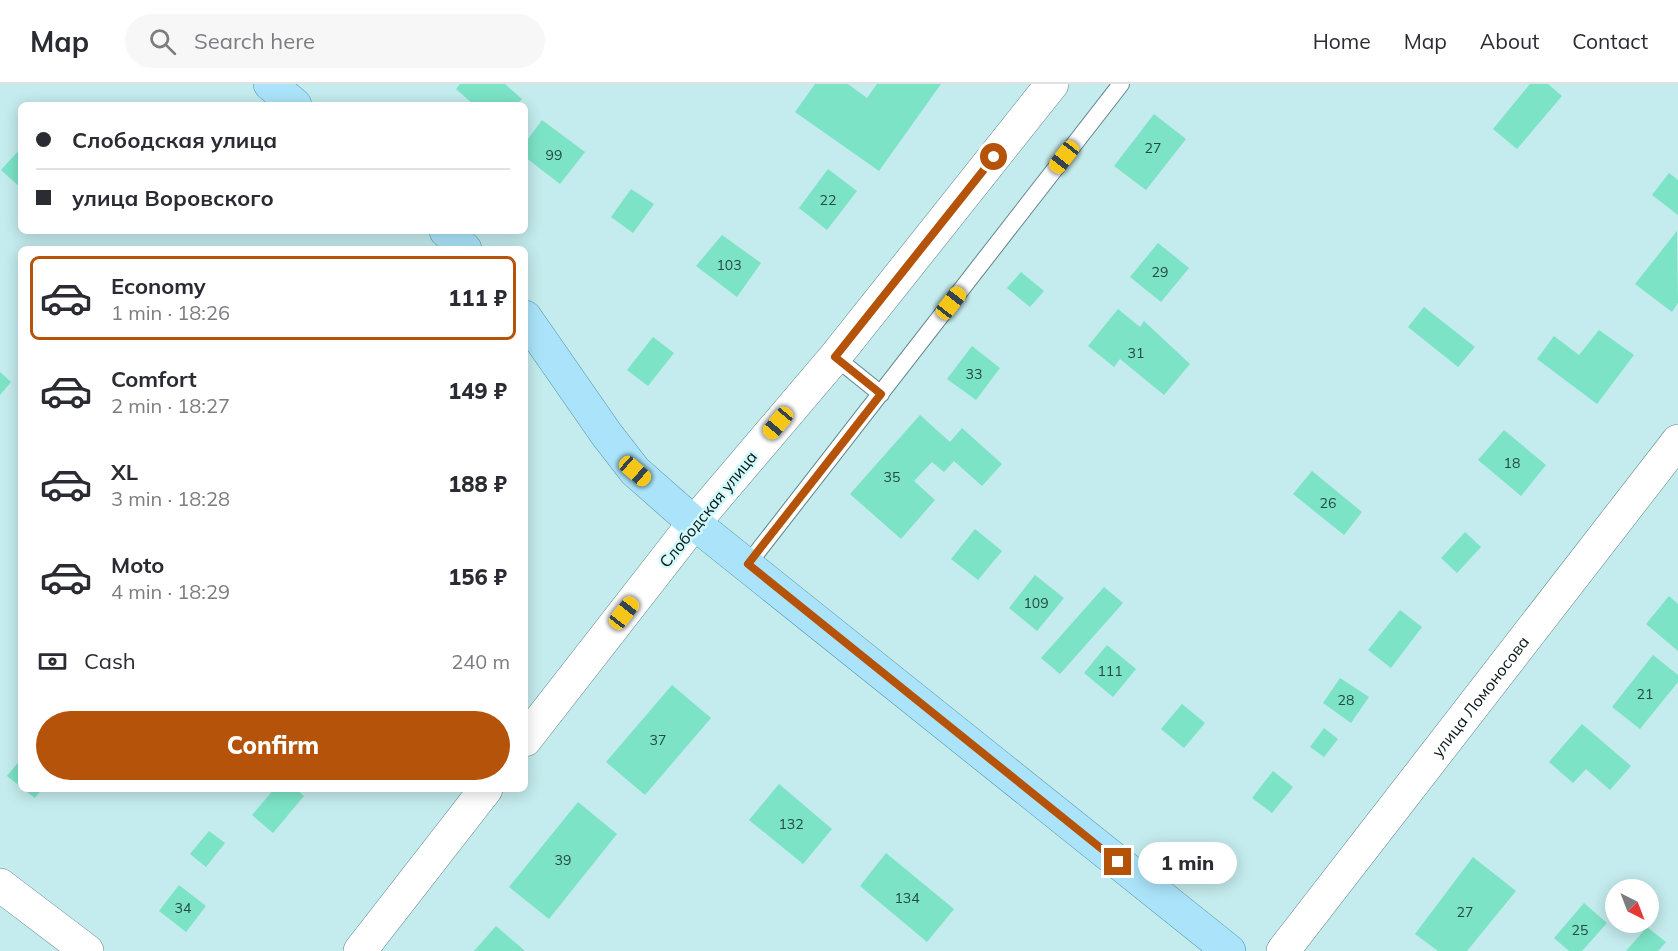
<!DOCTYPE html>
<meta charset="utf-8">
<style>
:root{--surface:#fff;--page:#f7f7f7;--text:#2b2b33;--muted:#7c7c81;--line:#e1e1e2;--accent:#b45309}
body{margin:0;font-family:Mulish,sans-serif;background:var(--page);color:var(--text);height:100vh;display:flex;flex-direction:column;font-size:22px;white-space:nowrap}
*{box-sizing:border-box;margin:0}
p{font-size:20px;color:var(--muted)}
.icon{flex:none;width:33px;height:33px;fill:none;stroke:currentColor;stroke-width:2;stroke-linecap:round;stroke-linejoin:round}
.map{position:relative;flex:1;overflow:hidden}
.sheet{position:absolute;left:18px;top:162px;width:510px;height:546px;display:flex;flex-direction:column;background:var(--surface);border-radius:9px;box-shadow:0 3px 15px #0003}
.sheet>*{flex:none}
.top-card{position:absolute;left:18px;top:18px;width:510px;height:132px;border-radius:9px;box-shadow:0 3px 15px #0003;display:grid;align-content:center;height:132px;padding:0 18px;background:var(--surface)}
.needle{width:39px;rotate:138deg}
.buttons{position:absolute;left:1605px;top:795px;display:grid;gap:12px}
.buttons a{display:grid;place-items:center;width:54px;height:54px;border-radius:50%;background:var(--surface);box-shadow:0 3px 15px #0003;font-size:30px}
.end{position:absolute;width:27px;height:27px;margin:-14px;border:8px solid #b45309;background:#fff;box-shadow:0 0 0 3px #fff}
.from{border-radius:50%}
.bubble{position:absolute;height:42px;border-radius:21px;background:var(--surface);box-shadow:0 3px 15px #0003;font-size:20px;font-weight:800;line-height:42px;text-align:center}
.car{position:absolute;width:18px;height:36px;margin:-18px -9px;border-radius:8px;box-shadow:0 0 4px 2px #0007;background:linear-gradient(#f5c518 24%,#345 0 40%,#f5c518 0 76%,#345 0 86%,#f5c518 0)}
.top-card b{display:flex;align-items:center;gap:21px;height:57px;font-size:22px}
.top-card b+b{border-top:2px solid var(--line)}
.top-card i{width:15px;height:15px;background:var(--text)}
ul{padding:10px 0 0;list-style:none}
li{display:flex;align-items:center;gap:18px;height:84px;margin:0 12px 9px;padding:0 6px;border:3px solid transparent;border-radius:9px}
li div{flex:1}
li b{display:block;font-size:22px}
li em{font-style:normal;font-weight:800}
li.selected{border-color:var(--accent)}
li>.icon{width:54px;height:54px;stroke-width:1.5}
.pay{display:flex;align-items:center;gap:15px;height:66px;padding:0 18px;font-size:22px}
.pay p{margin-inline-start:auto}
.action{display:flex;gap:12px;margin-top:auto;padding:12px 18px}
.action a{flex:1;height:69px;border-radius:36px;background:var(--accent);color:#fff;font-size:24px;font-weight:800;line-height:69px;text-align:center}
header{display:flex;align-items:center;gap:36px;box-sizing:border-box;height:84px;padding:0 30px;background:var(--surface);border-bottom:2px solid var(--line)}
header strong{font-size:28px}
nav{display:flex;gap:33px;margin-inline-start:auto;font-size:21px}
.search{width:420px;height:54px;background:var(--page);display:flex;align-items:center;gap:15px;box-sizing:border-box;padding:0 21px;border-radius:33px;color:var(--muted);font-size:22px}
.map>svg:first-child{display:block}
.building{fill:#7ce3c7}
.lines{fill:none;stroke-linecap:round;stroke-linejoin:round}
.service-casing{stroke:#618587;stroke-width:18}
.minor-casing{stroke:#618587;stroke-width:34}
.tertiary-casing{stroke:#618587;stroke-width:34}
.primary-casing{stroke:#4d90a7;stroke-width:34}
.service{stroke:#fff;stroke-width:16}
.minor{stroke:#fff;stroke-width:33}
.tertiary{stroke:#fff;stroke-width:33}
.primary{stroke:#abe4fa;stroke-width:33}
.route{stroke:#b45309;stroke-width:8}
.labels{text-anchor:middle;stroke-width:5;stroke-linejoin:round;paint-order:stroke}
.number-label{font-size:14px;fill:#244842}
.street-label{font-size:16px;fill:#061415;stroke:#d1f9fa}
</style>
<header>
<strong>Map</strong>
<div class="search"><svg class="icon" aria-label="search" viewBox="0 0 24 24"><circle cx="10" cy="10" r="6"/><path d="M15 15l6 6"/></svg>Search here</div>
<nav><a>Home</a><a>Map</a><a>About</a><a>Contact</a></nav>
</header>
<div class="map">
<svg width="1678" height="867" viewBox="0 0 1678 867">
<rect width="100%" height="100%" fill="#c4ebed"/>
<path class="building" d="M460 0H505L522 15 517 21H474L456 5Z
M815 0H848L867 14 877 0H941L879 87 795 28Z
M1530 0H1548L1562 12 1517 65 1493 45Z
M1154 30 1186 55 1146 106 1114 82Z
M542 36 585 68 560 100 525 73V59Z
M21 64V104L1 86Z
M828 85 857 107 827 146 799 124Z
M1669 89 1678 96V131L1652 111Z
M631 105 654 120 633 149 611 133Z
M1677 147 1678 219 1672 228 1635 200Z
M722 151 761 179 737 213 696 182Z
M1158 159 1189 184 1161 218 1130 193Z
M1021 188 1044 207 1030 223 1007 204Z
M1424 223 1475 263 1458 283 1408 243Z
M1118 225 1140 243 1144 237 1190 280 1164 311 1120 275 1114 283 1088 262Z
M1599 246 1634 271 1597 320 1537 275 1554 252 1579 271Z
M653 253 674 269 648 302 627 286Z
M972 262 1000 284 976 316 947 295Z
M0 288 11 298 0 311Z
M920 331 950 358 962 344 1002 380 982 402 954 377 944 388 932 378 914 397 935 416 901 455 850 410Z
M1504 346 1546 381 1521 412 1478 376Z
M1312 387 1362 428 1344 451 1293 410Z
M975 445 1002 467 978 496 951 475Z
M1465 448 1481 463 1457 489 1441 474Z
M1035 491 1064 514 1037 547 1009 524Z
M1104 503 1123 519 1060 590 1041 574Z
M1669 512 1678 520V567L1646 540Z
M1400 526 1422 543 1391 584 1368 566Z
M1107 561 1136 585 1113 613 1084 589Z
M1653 571 1678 591V598L1640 645 1612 623Z
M1340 594 1369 613 1351 639 1323 619Z
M672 601 711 634 645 711 606 678Z
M1182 620 1205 639 1184 664 1161 645Z
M1582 640 1631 682 1610 706 1586 685 1573 699 1549 678Z
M1324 644 1338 655 1324 673 1310 663Z
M21 675V703L7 692Z
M1273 687 1293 703 1272 729 1252 714Z
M779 700 832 745 803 780 749 736Z
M23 705H42L35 714Z
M274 705H296L304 712 273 749 252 731Z
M578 718 617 750 549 835 509 803Z
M209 747 225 759 206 783 190 770Z
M886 769 954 825 927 858 860 802Z
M1473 773 1516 807 1467 867H1438L1415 850Z
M179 801 206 822 186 848 159 827Z
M1584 819 1607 839 1582 867H1569L1554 854Z
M496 842 525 867H474Z
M1647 843 1666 858 1658 867H1626Z"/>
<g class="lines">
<g class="service-casing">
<path id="service" d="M835 273 881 310
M748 480 1121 0"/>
</g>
<g class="minor-casing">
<g id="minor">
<path d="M694 439 835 273 1052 0"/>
<path d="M0 801 87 867"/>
<path id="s1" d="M1283 867 1678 357"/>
</g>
</g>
<g class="tertiary-casing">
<path id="tertiary" d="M525 656 694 439
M360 867 486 705"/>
</g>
<g class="primary-casing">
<path id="primary" d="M270 0 295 21
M446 147 465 165
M525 233 607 351 635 387 694 439 1229 867"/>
</g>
<use href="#service" class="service"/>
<use href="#minor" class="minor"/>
<use href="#tertiary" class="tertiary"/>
<use href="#primary" class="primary"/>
</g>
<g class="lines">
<path class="route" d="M994 73 835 273 881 310 748 480 1118 778"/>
</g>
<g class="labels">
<g class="number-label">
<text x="1153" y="69">27</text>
<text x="554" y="76">99</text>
<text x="828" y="121">22</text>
<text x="729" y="186">103</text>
<text x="1160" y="193">29</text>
<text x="1136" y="274">31</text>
<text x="974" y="295">33</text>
<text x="1512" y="384">18</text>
<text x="892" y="398">35</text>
<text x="1328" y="424">26</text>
<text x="1036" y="524">109</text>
<text x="1110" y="592">111</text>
<text x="1645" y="615">21</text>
<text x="1346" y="621">28</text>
<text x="658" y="661">37</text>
<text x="791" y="745">132</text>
<text x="563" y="781">39</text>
<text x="907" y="819">134</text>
<text x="183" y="829">34</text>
<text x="1465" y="833">27</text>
<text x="1580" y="851">25</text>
</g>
<g class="street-label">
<text transform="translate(708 425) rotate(-51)" y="6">Слободская улица</text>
<text dy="6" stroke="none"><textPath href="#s1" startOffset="322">улица Ломоносова</textPath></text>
</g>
</g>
</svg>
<div class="buttons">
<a><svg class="needle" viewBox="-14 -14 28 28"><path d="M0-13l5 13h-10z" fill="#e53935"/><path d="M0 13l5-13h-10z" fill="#7c7c81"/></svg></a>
</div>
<i class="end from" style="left:994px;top:73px"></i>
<i class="end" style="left:1118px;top:778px"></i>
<div class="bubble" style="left:1138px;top:758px;width:99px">1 min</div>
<i class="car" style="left:1064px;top:73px;rotate:218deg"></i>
<i class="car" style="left:951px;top:219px;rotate:38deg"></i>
<i class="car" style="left:778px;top:339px;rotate:220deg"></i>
<i class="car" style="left:635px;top:387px;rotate:131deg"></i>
<i class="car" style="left:624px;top:529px;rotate:38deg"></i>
<div class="top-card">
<b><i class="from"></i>Слободская улица</b>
<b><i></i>улица Воровского</b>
</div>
<section class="sheet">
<ul>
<li class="selected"><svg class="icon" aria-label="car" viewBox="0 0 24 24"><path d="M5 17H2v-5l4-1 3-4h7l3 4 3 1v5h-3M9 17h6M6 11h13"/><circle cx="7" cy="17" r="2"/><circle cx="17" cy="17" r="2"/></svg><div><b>Economy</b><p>1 min · 18:26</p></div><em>111 ₽</em></li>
<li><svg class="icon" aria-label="car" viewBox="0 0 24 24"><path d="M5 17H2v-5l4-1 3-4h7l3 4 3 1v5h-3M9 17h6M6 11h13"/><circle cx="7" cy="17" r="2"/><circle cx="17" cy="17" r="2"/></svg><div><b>Comfort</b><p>2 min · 18:27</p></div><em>149 ₽</em></li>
<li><svg class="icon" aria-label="car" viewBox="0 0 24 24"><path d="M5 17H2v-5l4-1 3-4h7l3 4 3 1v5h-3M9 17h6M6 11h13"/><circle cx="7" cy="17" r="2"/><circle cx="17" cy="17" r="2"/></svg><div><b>XL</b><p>3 min · 18:28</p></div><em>188 ₽</em></li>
<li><svg class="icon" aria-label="car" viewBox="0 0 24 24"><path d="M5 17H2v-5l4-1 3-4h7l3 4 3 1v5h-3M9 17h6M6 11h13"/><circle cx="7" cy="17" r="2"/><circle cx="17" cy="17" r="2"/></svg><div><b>Moto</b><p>4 min · 18:29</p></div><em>156 ₽</em></li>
</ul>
<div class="pay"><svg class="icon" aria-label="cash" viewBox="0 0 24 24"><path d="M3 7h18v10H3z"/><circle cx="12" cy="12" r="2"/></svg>Cash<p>240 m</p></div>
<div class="action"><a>Confirm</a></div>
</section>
</div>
